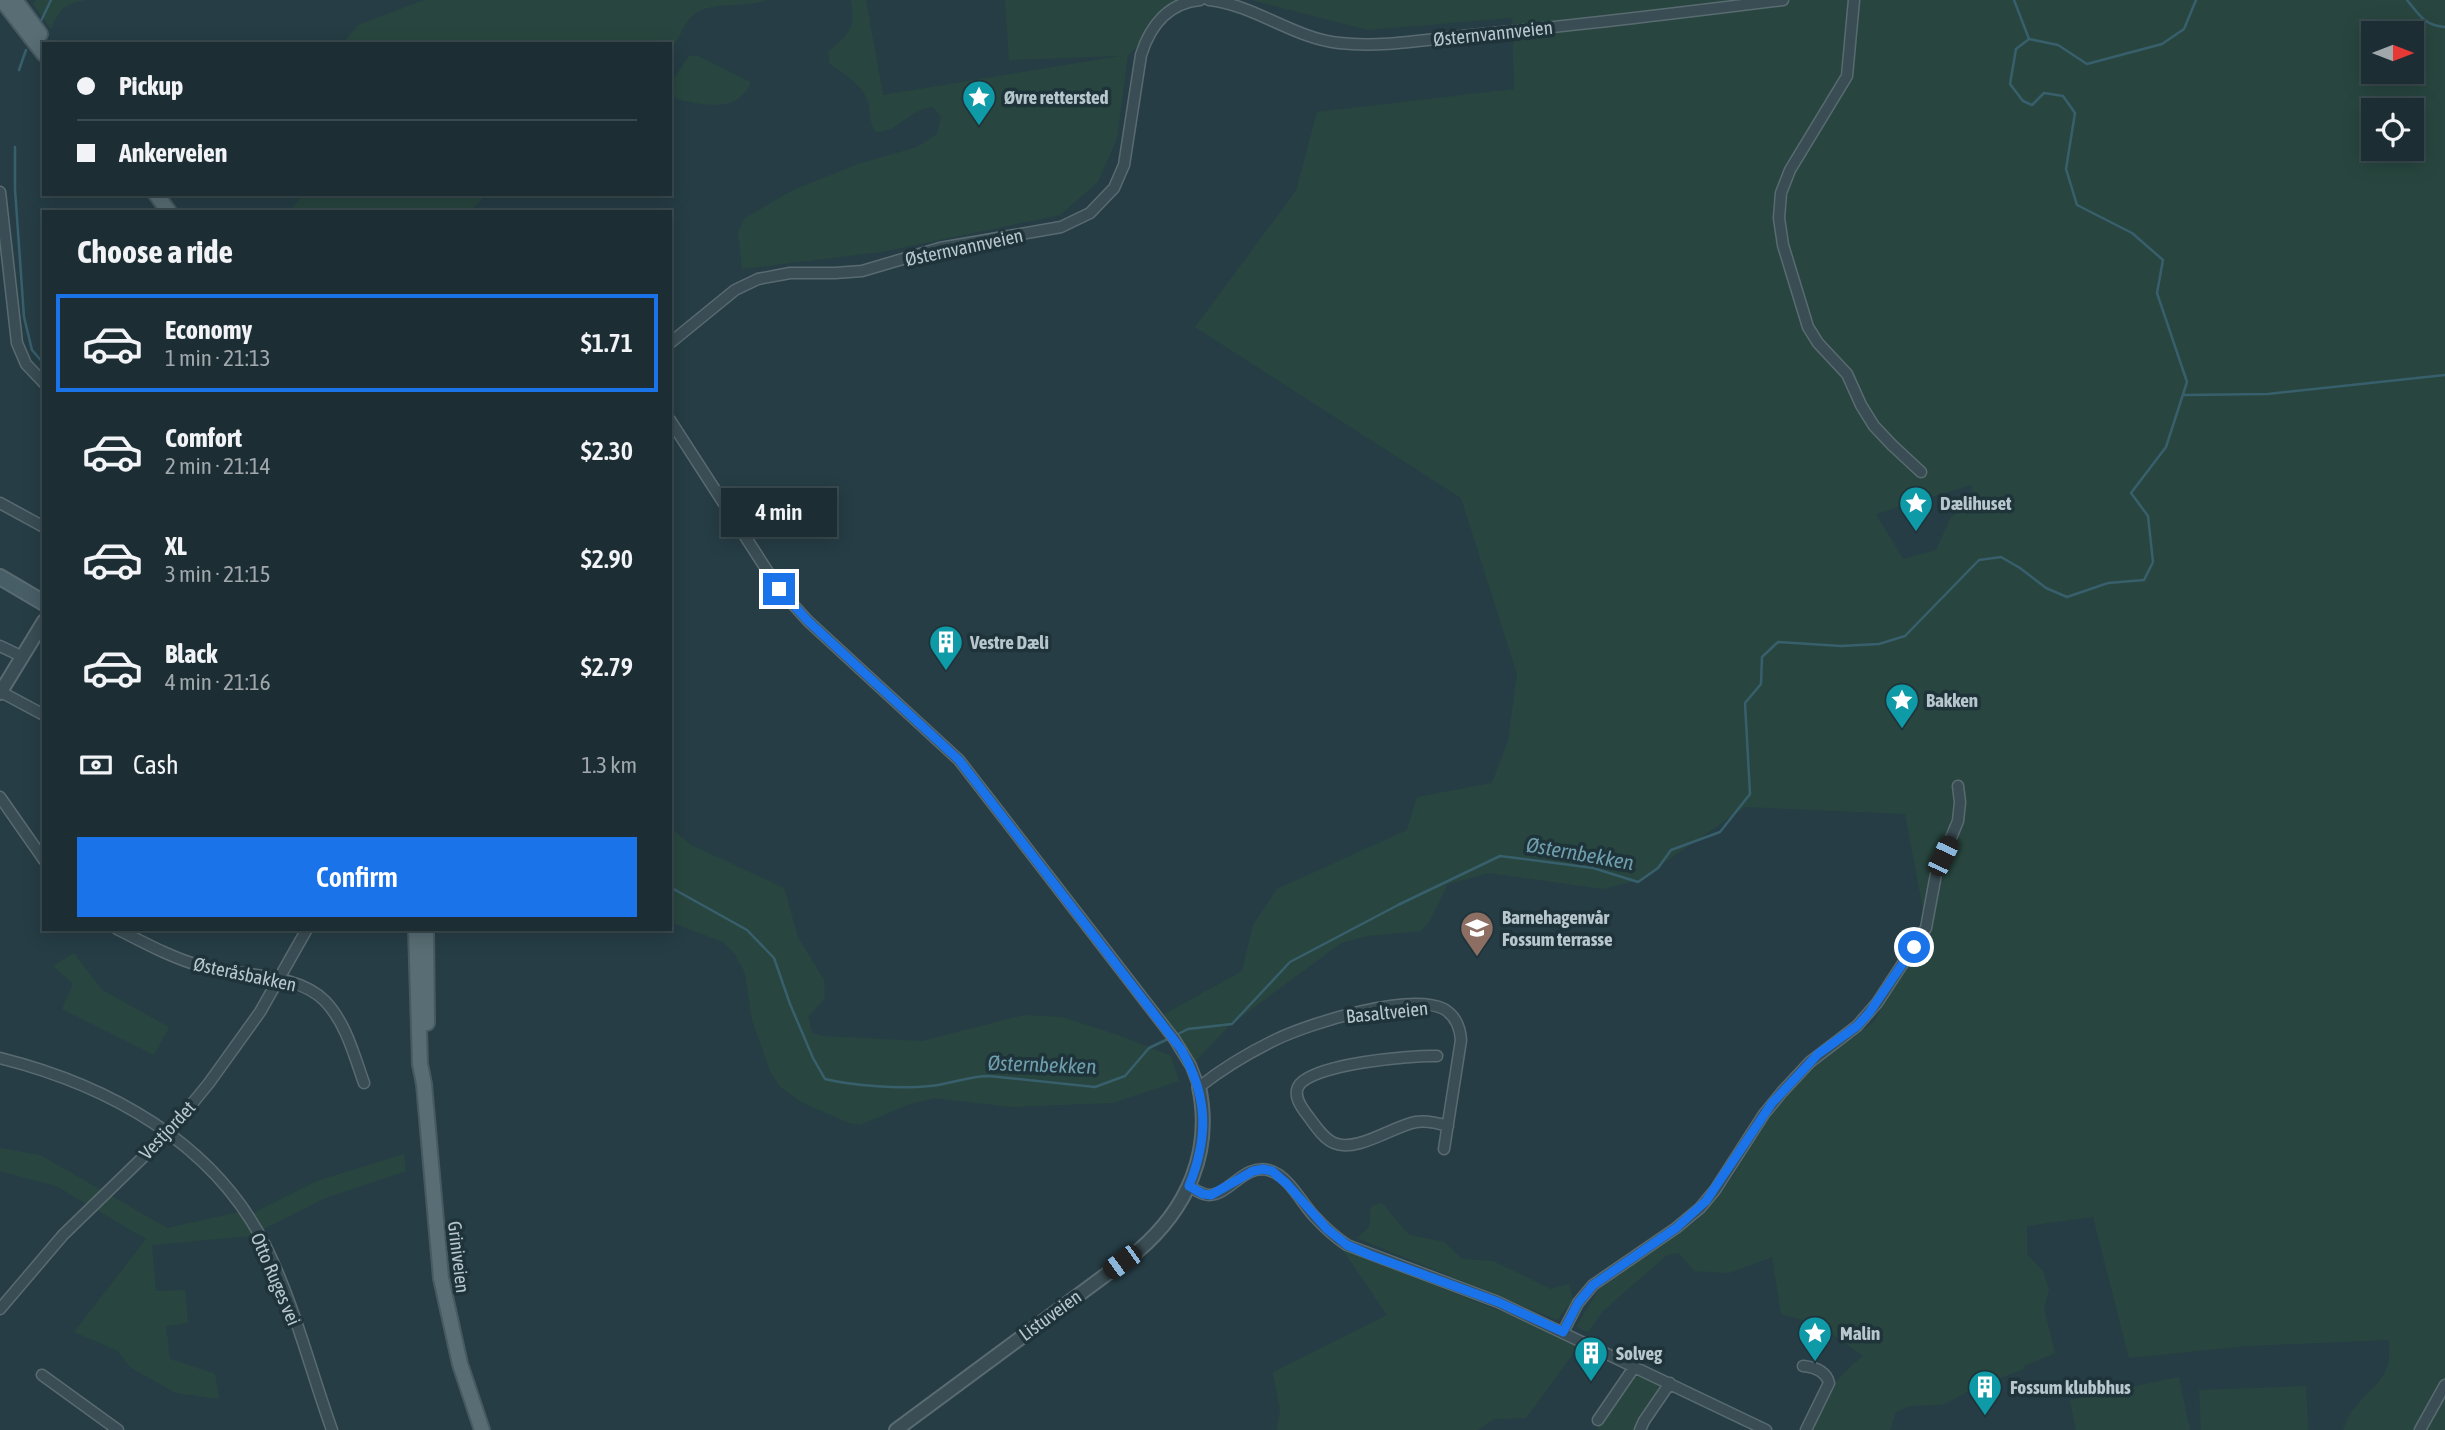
<!DOCTYPE html>
<meta charset="utf-8">
<style>
:root{--surface:#1c2e34;--page:#25363c;--text:#f1f3f6;--muted:#a0a8ac;--line:#3a4a4f;--accent:#1a73e8}
body{margin:0;font-family:"Asap Condensed",sans-serif;background:var(--page);color:var(--text);height:100vh;display:flex;flex-direction:column;font-size:26px;white-space:nowrap}
*{box-sizing:border-box;margin:0}
p{font-size:23px;color:var(--muted)}
.icon{flex:none;width:38px;height:38px;fill:none;stroke:currentColor;stroke-width:2;stroke-linecap:round;stroke-linejoin:round}
.map{position:relative;flex:1;overflow:hidden}
.drawer{position:absolute;left:42px;top:210px;width:630px;height:721px;display:flex;flex-direction:column;background:var(--surface);border-radius:0px;box-shadow:0 4px 18px #0003,0 0 0 2px var(--line)}
.drawer>*{flex:none}
.guide{position:absolute;left:42px;top:42px;width:630px;height:154px;border-radius:0px;box-shadow:0 4px 18px #0003,0 0 0 2px var(--line);display:grid;align-content:center;height:154px;padding:0 35px;background:var(--surface)}
.needle{width:46px;rotate:90deg}
.fabs{position:absolute;left:2361px;top:21px;display:grid;gap:14px}
.fabs a{display:grid;place-items:center;width:63px;height:63px;border-radius:0px;background:var(--surface);box-shadow:0 4px 18px #0003,0 0 0 2px var(--line);font-size:35px}
.end{position:absolute;width:32px;height:32px;margin:-16px;border:9px solid #1a73e8;background:#fff;box-shadow:0 0 0 4px #fff}
.from{border-radius:50%}
.bubble{position:absolute;height:49px;border-radius:0px;background:var(--surface);box-shadow:0 4px 18px #0003,0 0 0 2px var(--line);font-size:23px;font-weight:600;line-height:49px;text-align:center}
.car{position:absolute;width:21px;height:42px;margin:-21px -10px;border-radius:9px;box-shadow:0 0 5px 2px #0007;background:linear-gradient(#222 24%,#8ab4d8 0 40%,#222 0 76%,#8ab4d8 0 86%,#222 0)}
.guide b{display:flex;align-items:center;gap:24px;height:66px;font-size:26px}
.guide b+b{border-top:2px solid var(--line)}
.guide i{width:18px;height:18px;background:var(--text)}
ul{padding:0;list-style:none}
li{display:flex;align-items:center;gap:21px;height:98px;margin:0 14px 10px;padding:0 21px;border:4px solid transparent;border-radius:0px}
li div{flex:1}
li b{display:block;font-size:26px}
li em{font-style:normal;font-weight:600}
li.current{border-color:var(--accent)}
li>.icon{width:63px;height:63px;stroke-width:1.5}
h2{padding:0 35px;font-size:32px;line-height:84px}
.pay{display:flex;align-items:center;gap:18px;height:77px;padding:0 35px;font-size:26px}
.pay p{margin-inline-start:auto}
.action{display:flex;gap:14px;margin-top:auto;padding:14px 35px}
.action a{flex:1;height:80px;border-radius:0px;background:var(--accent);color:#fff;font-size:28px;font-weight:600;line-height:80px;text-align:center}
.map>svg:first-child{display:block}
.green{fill:#28463f;fill-rule:evenodd}
.lines{fill:none;stroke-linecap:round;stroke-linejoin:round}
.stream{stroke:#385f6c;stroke-width:2.5}
.minor-casing{stroke:#596b71;stroke-width:13}
.tertiary-casing{stroke:#596b71;stroke-width:16}
.secondary-casing{stroke:#596b71;stroke-width:18}
.primary-casing{stroke:#475a60;stroke-width:18}
.minor{stroke:#3a4d54;stroke-width:10}
.tertiary{stroke:#3a4d54;stroke-width:12}
.secondary{stroke:#485e67;stroke-width:14}
.primary{stroke:#586d74;stroke-width:14}
.route{stroke:#1a73e8;stroke-width:9}
.labels{text-anchor:middle;stroke-width:7;stroke-linejoin:round;paint-order:stroke}
.street-label{font-size:19px;fill:#b8c7cd;stroke:#1f333a}
.poi-label{font-size:19px;font-weight:bold;fill:#b8c7cd;stroke:#1f333a;text-anchor:start}
.water-label{font-size:21px;font-style:italic;fill:#6f9fae;stroke:#1f333a}
</style>
<div class="map">
<svg width="2445" height="1430" viewBox="0 0 2445 1430">
<rect width="100%" height="100%" fill="#263d45"/>
<path class="green" d="M35 0H87C64 4 60 8 51 29L33 4Z
M424 0H766C744 9 707 0 691 17 682 26 680 39 670 50V44H342L358 25Z
M851 0H866L883 95 1120 56 1009 60 1005 0H1188L1128 55 1117 138 1098 182 1060 215 881 252 742 269 738 232 745 218 793 190 858 164 917 147 937 134 941 117 933 107C909 109 899 132 876 132 869 123 871 115 869 105 865 86 844 74 830 64L828 52C850 34 855 29 851 0Z
M1252 0H2445V1430H2343C2346 1424 2348 1416 2353 1410 2374 1382 2392 1382 2389 1340L2248 1346 2129 1358 2093 1217 2027 1226V1254L2043 1271 2049 1290 2044 1309 2055 1353 2024 1366V1369L1979 1386 1942 1405 1909 1406 1896 1412 1890 1430H1809C1818 1399 1839 1376 1863 1356L1820 1325 1781 1314 1772 1257 1729 1273 1694 1271 1679 1253 1667 1255 1603 1311 1588 1332 1576 1327 1599 1289 1696 1221 1734 1175 1758 1126 1789 1085 1874 1022 1926 926 1905 814 1745 807 1639 880 1603 889 1489 873 1448 884 1429 922 1421 931 1367 936 1341 943 1229 1026 1194 1063 1163 1015 1242 971 1253 925 1277 889 1407 830 1417 797 1492 783 1508 741 1517 674 1461 498 1195 327 1296 191 1317 112 1514 89 1512 18 1368 30ZM2373 33H2412V72H2373ZM2373 110H2412V149H2373ZM1971 485 1974 501 1951 517 1936 550 1903 559 1876 514Z
M689 56H698L751 82C738 114 703 105 676 99L672 93 675 77Z
M303 194H487L469 212H289Z
M670 827 691 845 784 888 798 937 824 980 825 998 808 1017 812 1033 823 1036 922 1041 1024 1015 1062 1017 1118 1035 1171 1056 1179 1081 1112 1103 1012 1107 934 1098 910 1104 860 1125 849 1123 803 1103 780 1087 770 1071 752 1020 745 973 735 954 723 942 670 922Z
M74 953 102 990 169 1027 154 1055 62 1009 73 984 53 966Z
M0 1148 40 1155 167 1228 235 1213H253L317 1181 404 1154 406 1171 325 1198 250 1236 152 1245 156 1291 185 1290 188 1323 166 1326 170 1359 215 1374 219 1399 176 1393 130 1367 118 1351 74 1332 146 1239 56 1186 0 1171Z
M1382 1203 1409 1235 1444 1242 1462 1259 1493 1261 1551 1289 1569 1284 1573 1300 1557 1320 1357 1238 1369 1227 1371 1206Z
M1342 1249 1581 1343 1526 1418 1494 1419 1478 1430H1277L1280 1410 1273 1372 1387 1315Z
M1636 1370 1661 1385 1640 1417 1635 1430H1597Z
M2179 1377 2190 1430H2076L2070 1400Z
M2306 1386 2308 1430H2201L2199 1390Z"/>
<g class="lines">
<path class="stream" d="M2014 0 2029 39
M2407 0C2419 15 2425 26 2445 27
M40 23 51 0
M19 70 26 50
M15 147V189L24 317 32 350 44 364
M2184 395 2268 394 2445 375
M670 887 747 930 774 958 790 1004 813 1058 825 1079C854 1086 901 1089 930 1086 950 1084 969 1076 989 1076L1095 1087 1125 1076 1149 1048 1170 1038
M1176 1035 1188 1029 1232 1024 1290 962 1398 905 1500 856 1593 868 1638 882 1658 868 1671 850 1720 832 1750 794 1745 703 1761 684 1762 657 1778 642 1841 646 1879 644 1905 636 1979 560 2001 557 2020 568 2046 588 2067 597 2108 583 2144 580 2153 562 2148 516 2131 493 2166 447 2187 382 2157 293 2163 260 2132 233 2077 205 2066 169 2075 113 2063 96 2044 93 2032 105 2023 101 2010 84 2016 49 2029 39 2058 45 2087 64 2162 44 2184 29 2196 0"/>
<g class="minor-casing">
<path id="minor" d="M1209 0C1255 5 1293 38 1339 43 1383 48 1428 39 1472 35 1576 26 1679 13 1783 0
M1854 0 1847 76 1790 170 1781 193 1779 218 1783 245 1808 327 1818 343 1847 374 1861 405 1874 426 1892 445 1921 472
M0 192 17 343 26 364 44 383
M670 343 735 290 758 279 790 273H835L862 271 940 248 1061 227 1090 213 1114 188 1124 165 1141 55C1150 26 1168 3 1200 0
M670 420 779 589 808 621 959 760 1175 1040 1191 1066 1199 1087C1222 1069 1250 1052 1277 1039 1311 1023 1409 992 1444 1009 1456 1016 1460 1027 1461 1040L1444 1149
M0 503 44 527
M0 646 21 656
M1 692 44 715
M0 797 44 860
M117 929C145 943 172 958 201 966 239 976 296 972 325 1001 346 1023 354 1055 364 1083
M1437 1056C1412 1055 1309 1064 1298 1087 1294 1096 1300 1105 1305 1112 1313 1122 1322 1138 1334 1143 1357 1153 1393 1126 1416 1122 1427 1120 1438 1123 1448 1126
M0 1058C108 1085 213 1142 265 1245 294 1303 310 1369 332 1430
M1190 1187C1196 1190 1202 1195 1209 1195 1229 1195 1244 1164 1268 1170 1288 1175 1301 1202 1314 1216 1324 1227 1335 1237 1347 1245L1498 1302 1766 1430
M0 1309 63 1235 169 1132 209 1083 260 1012 307 929
M1563 1332 1578 1303 1593 1285 1676 1228 1700 1208 1715 1190 1764 1114 1782 1092 1810 1062 1857 1026 1877 1003 1926 928 1936 874 1958 821 1960 802 1958 786
M1803 1366C1814 1367 1826 1371 1829 1383L1806 1430
M42 1375 118 1430
M1598 1420 1635 1366
M1640 1430 1644 1421 1670 1383
M2420 1430 2445 1385"/>
</g>
<g class="tertiary-casing">
<path id="tertiary" d="M0 693 44 621
M896 1430 1138 1251C1187 1209 1213 1152 1199 1087"/>
</g>
<g class="secondary-casing">
<path id="secondary" d="M0 577 44 603"/>
</g>
<g class="primary-casing">
<path id="primary" d="M2 0 44 54
M15 0 40 34
M156 194 169 212
M416 929 420 1064 424 1084 441 1278 460 1364 482 1430
M426 929 427 1023"/>
</g>
<use href="#minor" class="minor"/>
<use href="#tertiary" class="tertiary"/>
<use href="#secondary" class="secondary"/>
<use href="#primary" class="primary"/>
</g>
<g class="lines">
<path class="route" d="M779 589 808 621 959 760 1181 1049C1208 1096 1209 1136 1189 1186L1203 1194 1211 1195 1253 1171 1263 1169 1272 1171 1287 1184 1327 1229 1347 1245 1370 1255 1498 1302 1563 1332 1578 1303 1593 1285 1676 1228 1706 1201 1772 1103 1818 1054 1857 1026 1869 1013 1914 947"/>
</g>
<defs>
<g id="sight-pin" transform="scale(1.75)"><path d="M0 17L-7.5 6A9.5 9.5 0 1 1 7.5 6Z" fill="#0f9aa8" stroke="#1f333a"/><path d="M0-6L1.8-2.2L6-1.7L2.9 1.2L3.7 5.4L0 3.3L-3.7 5.4L-2.9 1.2L-6-1.7L-1.8-2.2Z" fill="#fff"/></g>
<g id="building-pin" transform="scale(1.75)"><path d="M0 17L-7.5 6A9.5 9.5 0 1 1 7.5 6Z" fill="#0f9aa8" stroke="#1f333a"/><path d="M-4-6H4V6H1V3H-1V6H-4ZM-2.5-4.3h1.7v1.8h-1.7ZM.8-4.3h1.7v1.8H.8ZM-2.5-1h1.7V.8h-1.7ZM.8-1h1.7V.8H.8Z" fill="#fff"/></g>
<g id="school-pin" transform="scale(1.75)"><path d="M0 17L-7.5 6A9.5 9.5 0 1 1 7.5 6Z" fill="#8d6e63" stroke="#1f333a"/><path d="M0-5L7-2L0 1L-7-2ZM-4 1L0 2.5L4 1V4Q0 6-4 4Z" fill="#fff"/></g>
</defs>
<g fill-rule="evenodd">
<use href="#sight-pin" x="979" y="97"/>
<use href="#sight-pin" x="1916" y="503"/>
<use href="#building-pin" x="946" y="642"/>
<use href="#sight-pin" x="1902" y="700"/>
<use href="#school-pin" x="1477" y="928"/>
<use href="#sight-pin" x="1815" y="1333"/>
<use href="#building-pin" x="1591" y="1353"/>
<use href="#building-pin" x="1985" y="1387"/>
</g>
<g class="labels">
<g class="street-label">
<text transform="translate(1493 33) rotate(-6)" y="7">Østernvannveien</text>
<text transform="translate(964 247) rotate(-12)" y="7">Østernvannveien</text>
<text transform="translate(245 974) rotate(12)" y="7">Østeråsbakken</text>
<text transform="translate(1387 1012) rotate(-6)" y="7">Basaltveien</text>
<text transform="translate(167 1130) rotate(-47)" y="7">Vestjordet</text>
<text transform="translate(459 1257) rotate(83)" y="7">Griniveien</text>
<text transform="translate(276 1279) rotate(67)" y="7">Otto Ruges vei</text>
<text transform="translate(1050 1315) rotate(-36)" y="7">Listuveien</text>
</g>
<g class="poi-label">
<text x="1004" y="104">Øvre rettersted</text>
<text x="1940" y="510">Dælihuset</text>
<text x="970" y="649">Vestre Dæli</text>
<text x="1926" y="707">Bakken</text>
<text x="1502" y="924">Barnehagenvår<tspan x="1502" dy="22">Fossum terrasse</tspan></text>
<text x="1840" y="1340">Malin</text>
<text x="1616" y="1360">Solveg</text>
<text x="2010" y="1394">Fossum klubbhus</text>
</g>
<g class="water-label">
<text transform="translate(1580 854) rotate(10)" y="7">Østernbekken</text>
<text transform="translate(1042 1065) rotate(2)" y="7">Østernbekken</text>
</g>
</g>
</svg>
<div class="fabs">
<a><svg class="needle" viewBox="-14 -14 28 28"><path d="M0-13l5 13h-10z" fill="#e53935"/><path d="M0 13l5-13h-10z" fill="#a0a8ac"/></svg></a>
<a><svg class="icon" aria-label="locate" viewBox="0 0 24 24"><circle cx="12" cy="12" r="6"/><path d="M12 2v4M12 18v4M2 12h4M18 12h4"/></svg></a>
</div>
<i class="end from" style="left:1914px;top:947px"></i>
<i class="end" style="left:779px;top:589px"></i>
<div class="bubble" style="left:721px;top:488px;width:116px">4 min</div>
<i class="car" style="left:1943px;top:856px;rotate:25deg"></i>
<i class="car" style="left:1122px;top:1262px;rotate:234deg"></i>
<div class="guide">
<b><i class="from"></i>Pickup</b>
<b><i></i>Ankerveien</b>
</div>
<section class="drawer">
<h2>Choose a ride</h2>
<ul>
<li class="current"><svg class="icon" aria-label="car" viewBox="0 0 24 24"><path d="M5 17H2v-5l4-1 3-4h7l3 4 3 1v5h-3M9 17h6M6 11h13"/><circle cx="7" cy="17" r="2"/><circle cx="17" cy="17" r="2"/></svg><div><b>Economy</b><p>1 min · 21:13</p></div><em>$1.71</em></li>
<li><svg class="icon" aria-label="car" viewBox="0 0 24 24"><path d="M5 17H2v-5l4-1 3-4h7l3 4 3 1v5h-3M9 17h6M6 11h13"/><circle cx="7" cy="17" r="2"/><circle cx="17" cy="17" r="2"/></svg><div><b>Comfort</b><p>2 min · 21:14</p></div><em>$2.30</em></li>
<li><svg class="icon" aria-label="car" viewBox="0 0 24 24"><path d="M5 17H2v-5l4-1 3-4h7l3 4 3 1v5h-3M9 17h6M6 11h13"/><circle cx="7" cy="17" r="2"/><circle cx="17" cy="17" r="2"/></svg><div><b>XL</b><p>3 min · 21:15</p></div><em>$2.90</em></li>
<li><svg class="icon" aria-label="car" viewBox="0 0 24 24"><path d="M5 17H2v-5l4-1 3-4h7l3 4 3 1v5h-3M9 17h6M6 11h13"/><circle cx="7" cy="17" r="2"/><circle cx="17" cy="17" r="2"/></svg><div><b>Black</b><p>4 min · 21:16</p></div><em>$2.79</em></li>
</ul>
<div class="pay"><svg class="icon" aria-label="cash" viewBox="0 0 24 24"><path d="M3 7h18v10H3z"/><circle cx="12" cy="12" r="2"/></svg>Cash<p>1.3 km</p></div>
<div class="action"><a>Confirm</a></div>
</section>
</div>
